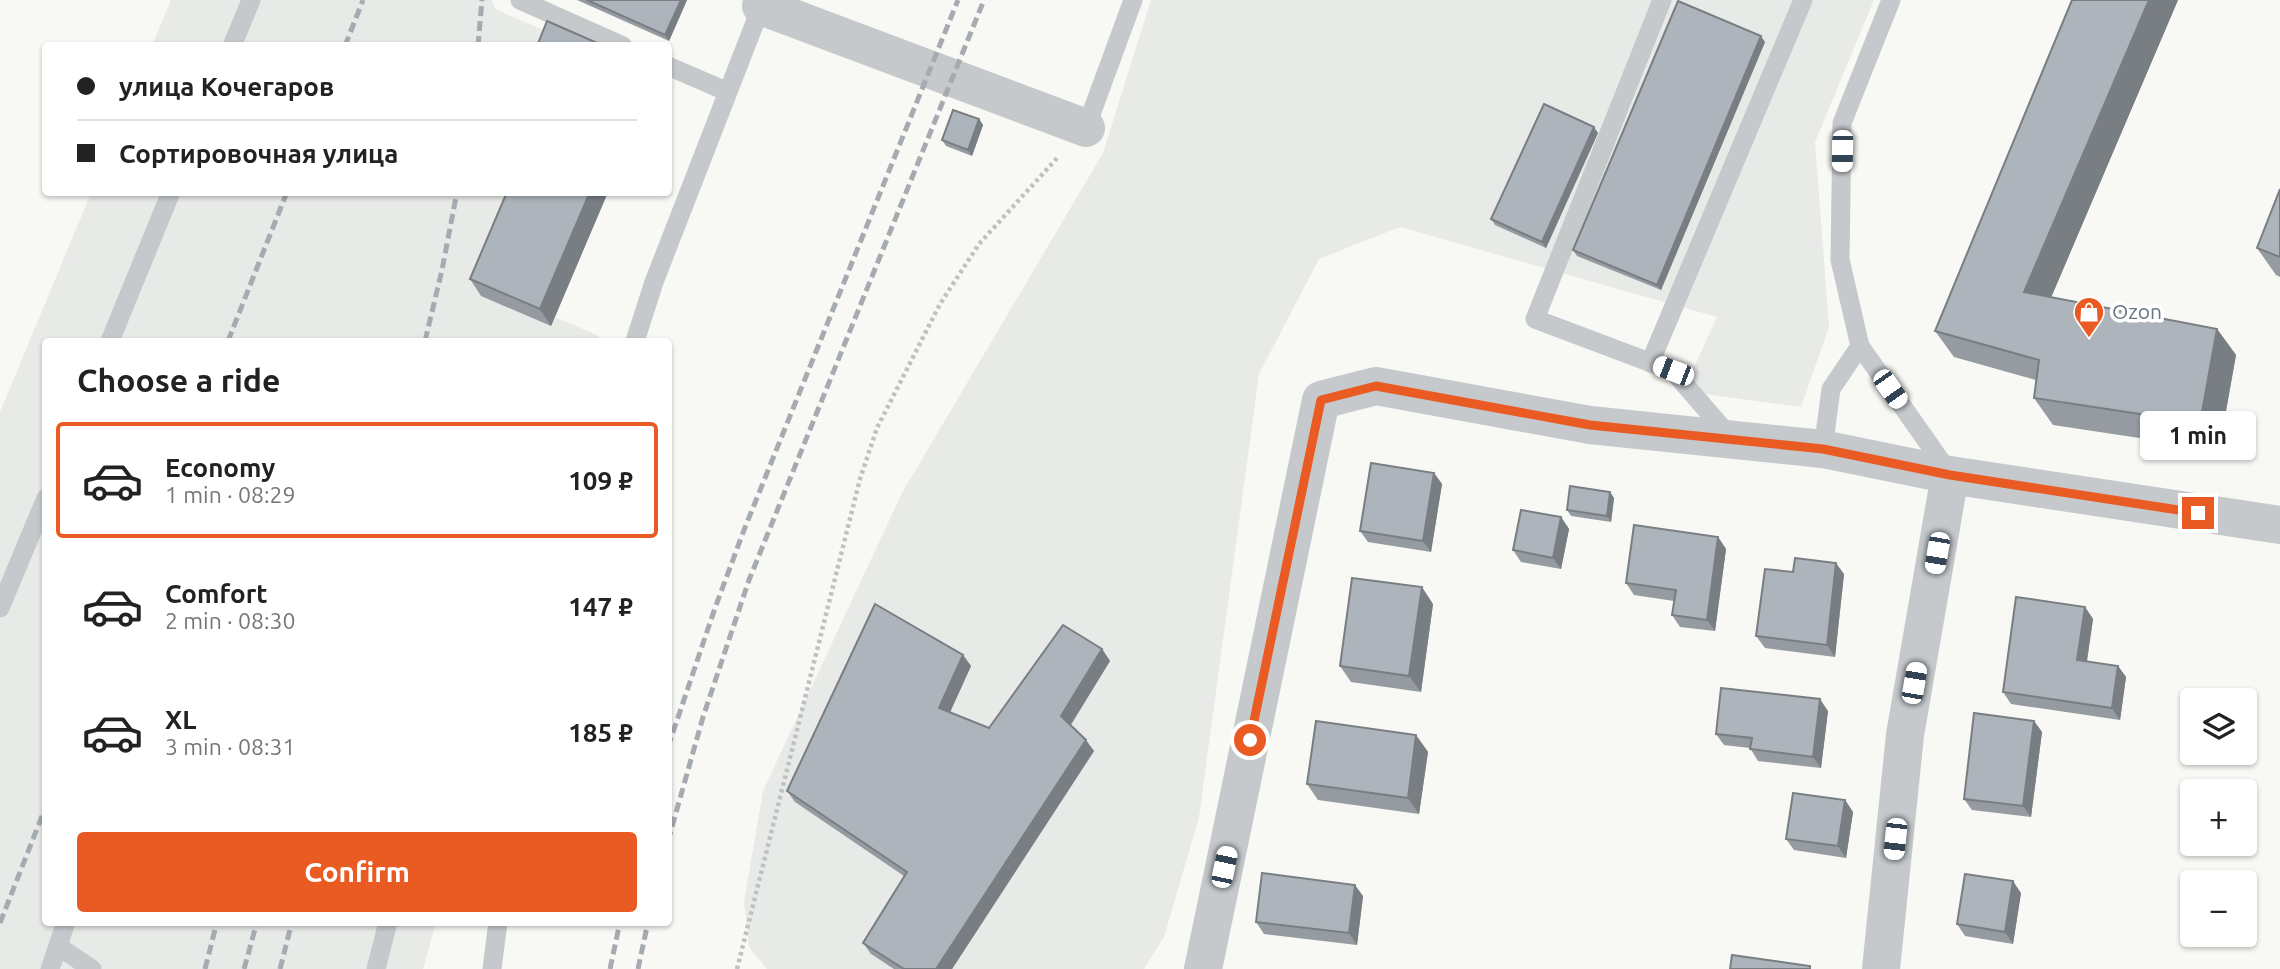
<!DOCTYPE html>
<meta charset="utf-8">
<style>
:root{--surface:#fff;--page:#f2f2f2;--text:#222;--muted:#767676;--line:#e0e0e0;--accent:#ea5b23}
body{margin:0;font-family:Ubuntu,sans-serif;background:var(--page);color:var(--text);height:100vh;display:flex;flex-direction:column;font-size:26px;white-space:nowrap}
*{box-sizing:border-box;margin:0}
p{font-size:23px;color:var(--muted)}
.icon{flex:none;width:38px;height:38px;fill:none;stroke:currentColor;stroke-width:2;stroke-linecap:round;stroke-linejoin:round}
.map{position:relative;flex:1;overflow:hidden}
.panel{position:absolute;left:42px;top:338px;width:630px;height:588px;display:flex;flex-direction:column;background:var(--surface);border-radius:7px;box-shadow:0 2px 5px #0004}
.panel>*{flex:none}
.hud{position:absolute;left:42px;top:42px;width:630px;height:154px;border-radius:7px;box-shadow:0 2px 5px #0004;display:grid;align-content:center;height:154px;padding:0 35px;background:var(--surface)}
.fabs{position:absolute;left:2180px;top:688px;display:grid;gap:14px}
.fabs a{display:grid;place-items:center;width:77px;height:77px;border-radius:7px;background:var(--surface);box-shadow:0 2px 5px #0004;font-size:35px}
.end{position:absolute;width:32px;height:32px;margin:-16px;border:9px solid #ea5b23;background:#fff;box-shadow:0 0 0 4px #fff}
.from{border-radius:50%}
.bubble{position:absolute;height:49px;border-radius:7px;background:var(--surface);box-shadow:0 2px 5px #0004;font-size:23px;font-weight:700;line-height:49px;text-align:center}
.car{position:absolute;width:21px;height:42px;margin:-21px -10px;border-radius:9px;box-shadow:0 0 5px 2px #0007;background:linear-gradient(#fff 24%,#345 0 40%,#fff 0 76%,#345 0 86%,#fff 0)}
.hud b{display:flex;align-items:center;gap:24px;height:66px;font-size:26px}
.hud b+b{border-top:2px solid var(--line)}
.hud i{width:18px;height:18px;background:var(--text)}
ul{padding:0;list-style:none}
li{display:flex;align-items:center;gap:21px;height:116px;margin:0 14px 10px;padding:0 21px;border:4px solid transparent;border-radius:7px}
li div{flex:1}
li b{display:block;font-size:26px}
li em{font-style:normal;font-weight:700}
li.on{border-color:var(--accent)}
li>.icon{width:63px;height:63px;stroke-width:1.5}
h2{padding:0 35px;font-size:32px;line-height:84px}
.button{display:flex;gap:14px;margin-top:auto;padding:14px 35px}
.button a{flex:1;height:80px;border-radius:7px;background:var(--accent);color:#fff;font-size:28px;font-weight:700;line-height:80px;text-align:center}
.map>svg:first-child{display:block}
.built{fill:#e8eae8}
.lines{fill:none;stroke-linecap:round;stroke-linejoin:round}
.path{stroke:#bec1c3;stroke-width:4.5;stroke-dasharray:3.5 3.5;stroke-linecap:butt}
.service{stroke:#c5c9cc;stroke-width:19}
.minor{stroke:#c5c9cc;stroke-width:38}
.rail{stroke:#a5abb1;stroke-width:5;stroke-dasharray:10 5;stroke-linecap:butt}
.wall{fill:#959ba1}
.shaded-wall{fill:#797e83}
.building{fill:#adb4bb;stroke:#797e83;stroke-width:2}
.route{stroke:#ea5b23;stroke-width:9}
.labels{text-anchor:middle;stroke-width:7;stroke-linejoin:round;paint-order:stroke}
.poi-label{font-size:21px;fill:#657687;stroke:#fff;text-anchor:start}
</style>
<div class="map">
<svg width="2280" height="969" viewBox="0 0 2280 969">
<rect width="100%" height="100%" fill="#f8f8f5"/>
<path class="built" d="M171 0H492L495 9 577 45 152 46Z
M1151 0H1874L1815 142 1829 327 1801 407 1683 391 1717 317 1400 227 1319 259 1259 374 1199 817 1164 937 1144 969H767L749 947 744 902 763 791 902 493 1103 153Z
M91 193H608L555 317 599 336 597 341H46V922H436L423 969H0V412Z"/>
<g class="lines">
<path class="path" d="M737 969 860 479 877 428 940 304 979 244 1059 156"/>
<path class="service" d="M520 0 623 46
M1662 0 1535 319 1673 371 1731 438
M1891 0 1842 123 1840 260 1860 346 1950 474
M232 46 251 0
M668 66 728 92
M1086 128 1133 0
M110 341 171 192
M635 341 654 282 763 2
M1650 363 1803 0
M1823 449 1831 389 1860 346
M0 608 46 498
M58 946 92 969
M50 969 66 922
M376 969 388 922
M492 969 498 922"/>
<path class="minor" d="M761 6 1086 128
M1203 969 1321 400 1376 386 1590 425 1823 449 1950 475 2280 525
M1881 969 1905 735 1950 475"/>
<path class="rail" d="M345 46 363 0
M478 46 482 0
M228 341 287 192
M425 341 442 270 457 192
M668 747 715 608 744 530 958 0
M668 841 703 717 749 580 984 0
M0 923 46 806
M205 969 217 922
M244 969 257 922
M280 969 292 922
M610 969 620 922
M638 969 648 922"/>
</g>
<path class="wall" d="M577 0H687L669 41Z
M2178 0 2051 297 2217 329 2236 355 2219 450 2053 425 2034 398 2036 380 1954 357 1935 331Z
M1765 42 1661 290 1577 256 1573 250Z
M979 119 983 125 972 156 946 146 942 140Z
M1598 133 1546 248 1495 225 1491 219Z
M2280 189V277L2276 275 2257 248Z
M507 192H608L551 326 481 296 470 279Z
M1434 473 1442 484 1431 552 1368 542 1360 531Z
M1610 492 1614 498 1611 522 1571 516 1567 510Z
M1561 517 1569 529 1561 569 1521 562 1513 550Z
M1718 537 1726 549 1715 631 1680 627 1672 615 1674 601 1634 595 1626 583Z
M1793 572 1844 574 1835 657 1765 648 1756 636Z
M1433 604 1421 692 1351 682 1340 666Z
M2085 607 2093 619 2087 662 2118 666 2126 677 2120 720 2011 704 2003 692Z
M1102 649 1110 661 1071 725 1094 751 952 969H894L871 954 863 943 904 876 795 802 787 791 963 655 971 666 950 712 989 728Z
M1828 711 1821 768 1758 761 1750 748 1724 745 1716 734Z
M2034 721 2042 732 2031 817 1972 810 1964 799Z
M1416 735 1428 752 1419 814 1318 800 1307 784Z
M1845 800 1853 812 1846 858 1794 850 1786 839Z
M2021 893 2013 944 1965 936 1957 924Z
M1363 896 1357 945 1264 934 1256 922Z"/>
<path class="shaded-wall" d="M681 0H687L669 41 665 35Z
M2149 0H2178L2042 319 2024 292Z
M1761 36 1765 42 1661 290 1657 285Z
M979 119 983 125 972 156 968 150Z
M1594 127 1598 133 1546 248 1542 242Z
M590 192H608L551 326 540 309Z
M2217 329 2236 355 2219 450 2200 423Z
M1434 473 1442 484 1431 552 1423 541Z
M1610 492 1614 498 1611 522 1607 516Z
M1561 517 1569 529 1561 569 1553 558Z
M1718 537 1726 549 1715 631 1707 620Z
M1836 563 1844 574 1835 657 1827 645Z
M1422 587 1433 604 1421 692 1409 676Z
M2085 607 2093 619 2085 672 2077 660Z
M1102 649 1110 661 1069 727 1061 716Z
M963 655 971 666 947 719 939 708Z
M2118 666 2126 677 2120 720 2112 708Z
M1820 699 1828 711 1821 768 1813 757Z
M2034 721 2042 732 2031 817 2023 806Z
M1416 735 1428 752 1419 814 1408 798Z
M1086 740 1094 751 952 969H936Z
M1845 800 1853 812 1846 858 1838 846Z
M2013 881 2021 893 2013 944 2005 932Z
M1355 885 1363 896 1357 945 1349 933Z"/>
<path class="building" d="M587 0H681L665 35Z
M2072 0H2149L2024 292 2217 329 2200 423 2034 398 2039 360 1935 331Z
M1678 1 1761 36 1657 285 1573 250Z
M547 21 604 46H537Z
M1544 104 1594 127 1542 242 1491 219Z
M953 110 979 119 968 150 942 140Z
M2280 189V257L2257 248Z
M507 192H590L540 309 470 279Z
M1371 463 1434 473 1423 541 1360 531Z
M1570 486 1610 492 1607 516 1567 510Z
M1521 510 1561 517 1553 558 1513 550Z
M1634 525 1718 537 1707 620 1672 615 1676 590 1626 583Z
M1795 558 1836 563 1827 645 1756 636 1765 569 1793 572Z
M1352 578 1422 587 1409 676 1340 666Z
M2016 597 2085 607 2077 660 2118 666 2112 708 2003 692Z
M875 604 963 655 939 708 989 728 1063 625 1102 649 1061 716 1086 740 936 969H904L863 943 907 872 787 791Z
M1721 688 1820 699 1813 757 1750 749 1752 738 1716 734Z
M1974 713 2034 721 2023 806 1964 799Z
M1316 721 1416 735 1408 798 1307 784Z
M1793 793 1845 800 1838 846 1786 839Z
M1262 873 1355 885 1349 933 1256 922Z
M1965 874 2013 881 2005 932 1957 924Z
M1732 955 1810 966V969H1730Z"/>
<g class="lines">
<path class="route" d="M1250 740 1321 400 1376 386 1590 425 1823 449 1950 475 2198 513"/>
</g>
<defs>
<g id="shop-pin" transform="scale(1.575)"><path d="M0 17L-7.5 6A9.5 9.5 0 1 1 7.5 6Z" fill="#ea5b23" stroke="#fff"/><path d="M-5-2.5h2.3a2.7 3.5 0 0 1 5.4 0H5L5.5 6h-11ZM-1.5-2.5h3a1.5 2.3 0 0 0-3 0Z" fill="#fff"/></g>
</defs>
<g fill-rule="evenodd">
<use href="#shop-pin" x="2089" y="312"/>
</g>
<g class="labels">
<g class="poi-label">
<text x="2112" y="319">Ozon</text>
</g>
</g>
</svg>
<div class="fabs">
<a><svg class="icon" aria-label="layers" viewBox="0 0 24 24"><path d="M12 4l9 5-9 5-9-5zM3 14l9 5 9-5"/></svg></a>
<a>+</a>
<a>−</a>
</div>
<i class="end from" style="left:1250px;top:740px"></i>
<i class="end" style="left:2198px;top:513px"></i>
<div class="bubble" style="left:2140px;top:411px;width:116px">1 min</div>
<i class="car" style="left:1842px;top:151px;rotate:181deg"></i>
<i class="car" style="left:1673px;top:371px;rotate:291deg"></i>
<i class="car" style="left:1890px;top:389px;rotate:145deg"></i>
<i class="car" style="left:1937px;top:553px;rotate:190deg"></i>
<i class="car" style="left:1914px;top:683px;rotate:10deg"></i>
<i class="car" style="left:1895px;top:839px;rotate:186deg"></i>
<i class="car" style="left:1224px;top:867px;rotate:12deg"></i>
<div class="hud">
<b><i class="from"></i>улица Кочегаров</b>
<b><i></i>Сортировочная улица</b>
</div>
<section class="panel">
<h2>Choose a ride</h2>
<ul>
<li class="on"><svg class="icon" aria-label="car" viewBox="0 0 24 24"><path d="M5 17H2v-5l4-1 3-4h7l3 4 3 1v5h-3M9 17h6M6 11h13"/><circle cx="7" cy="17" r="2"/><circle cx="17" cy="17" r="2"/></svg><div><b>Economy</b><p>1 min · 08:29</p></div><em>109 ₽</em></li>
<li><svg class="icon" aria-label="car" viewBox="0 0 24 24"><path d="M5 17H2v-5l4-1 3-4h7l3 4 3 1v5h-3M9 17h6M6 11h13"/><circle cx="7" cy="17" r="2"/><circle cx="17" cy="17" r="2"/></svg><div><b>Comfort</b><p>2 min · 08:30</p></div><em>147 ₽</em></li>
<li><svg class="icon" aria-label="car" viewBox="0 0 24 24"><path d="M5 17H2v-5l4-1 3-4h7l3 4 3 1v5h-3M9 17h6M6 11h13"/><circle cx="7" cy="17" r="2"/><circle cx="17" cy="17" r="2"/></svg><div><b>XL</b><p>3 min · 08:31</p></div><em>185 ₽</em></li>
</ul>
<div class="button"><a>Confirm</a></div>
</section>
</div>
